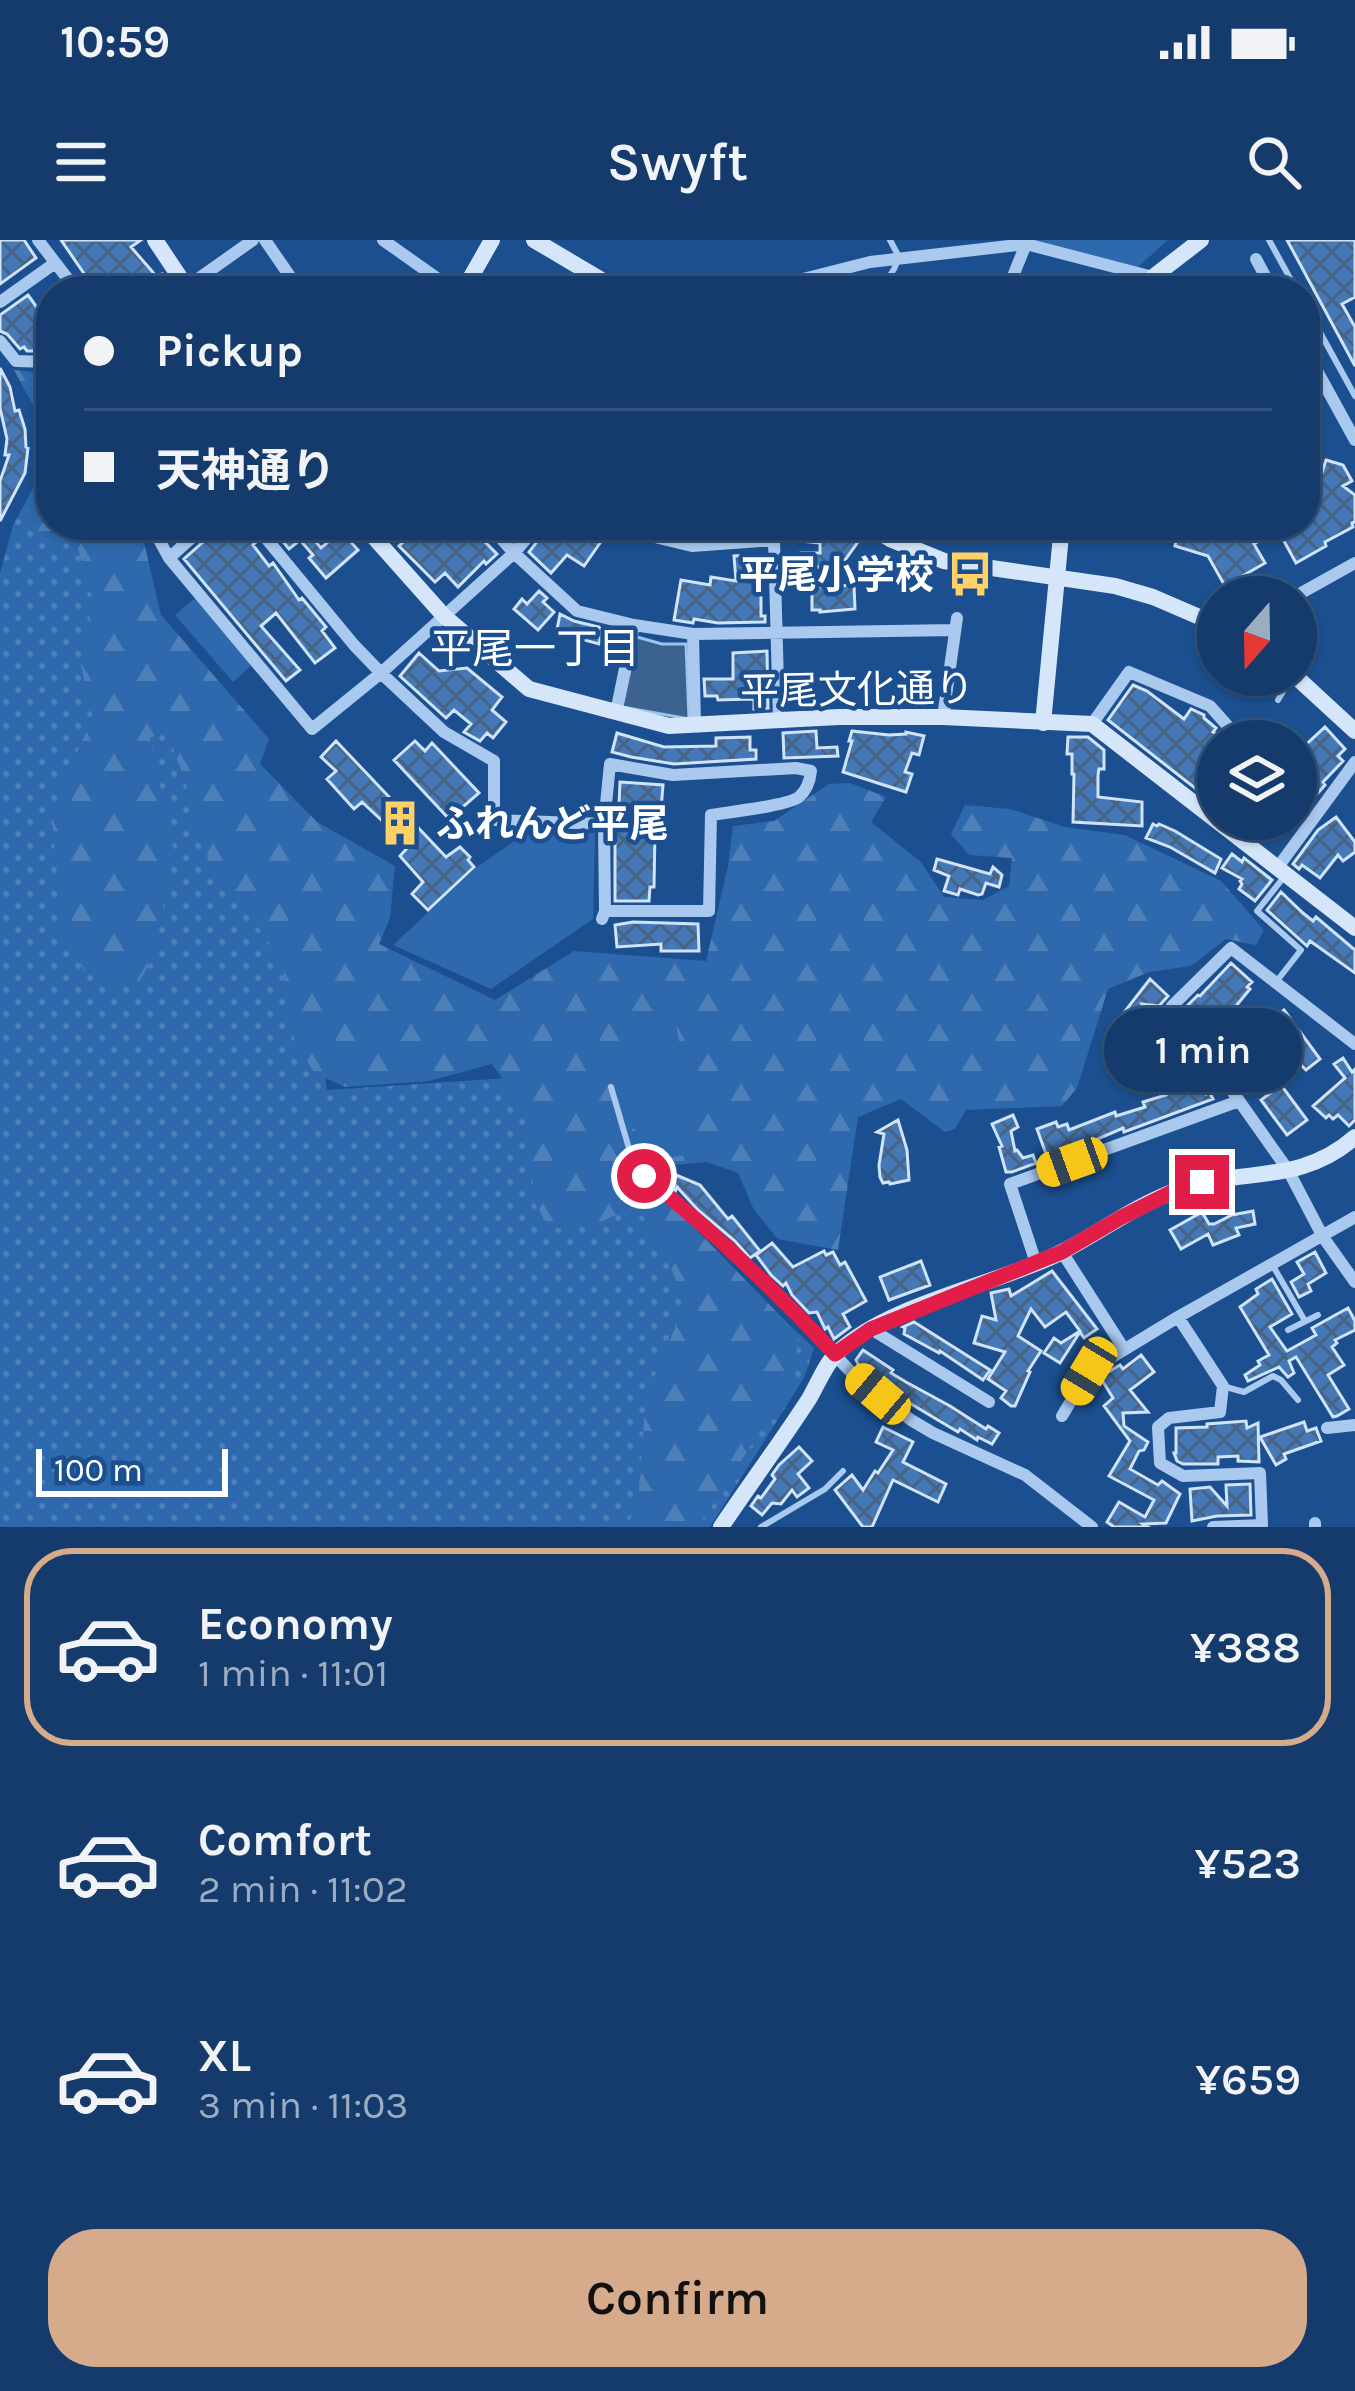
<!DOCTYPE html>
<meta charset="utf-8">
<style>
:root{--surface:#143b6b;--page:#1d4271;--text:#f1f3f6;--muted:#9dadc1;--line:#33557e;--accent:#d6ab8b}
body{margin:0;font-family:Karla,"Noto Sans JP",sans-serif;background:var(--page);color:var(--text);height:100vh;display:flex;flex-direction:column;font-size:45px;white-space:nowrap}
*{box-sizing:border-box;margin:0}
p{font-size:39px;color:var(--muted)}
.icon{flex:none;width:66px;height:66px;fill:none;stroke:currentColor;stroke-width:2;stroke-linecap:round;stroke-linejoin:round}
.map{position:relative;height:1287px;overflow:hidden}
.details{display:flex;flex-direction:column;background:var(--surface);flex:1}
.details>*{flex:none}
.hud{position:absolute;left:36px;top:36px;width:1284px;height:264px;border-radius:48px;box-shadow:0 3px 9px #0004,0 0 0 3px var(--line);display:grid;align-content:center;height:264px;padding:0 48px;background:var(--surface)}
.needle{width:78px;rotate:200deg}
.fabs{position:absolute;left:1197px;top:336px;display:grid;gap:24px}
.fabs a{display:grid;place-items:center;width:120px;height:120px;border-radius:50%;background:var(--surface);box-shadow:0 3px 9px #0004,0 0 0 3px var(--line);font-size:60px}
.scale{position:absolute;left:36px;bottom:30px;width:192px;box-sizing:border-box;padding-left:12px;border:6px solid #fff;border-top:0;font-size:33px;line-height:42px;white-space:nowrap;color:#fff;-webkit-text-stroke:9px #1b4f8f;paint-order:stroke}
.end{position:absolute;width:54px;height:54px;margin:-27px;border:15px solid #e11d48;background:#fff;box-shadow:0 0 0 6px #fff}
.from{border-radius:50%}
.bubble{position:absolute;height:84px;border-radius:42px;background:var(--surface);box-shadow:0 3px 9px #0004,0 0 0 3px var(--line);font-size:39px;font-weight:600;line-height:84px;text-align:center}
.car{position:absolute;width:36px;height:72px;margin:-36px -18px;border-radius:15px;box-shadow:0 0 9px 3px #0007;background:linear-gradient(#f5c518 24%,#345 0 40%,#f5c518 0 76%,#345 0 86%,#f5c518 0)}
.hud b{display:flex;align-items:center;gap:42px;height:114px;font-size:45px}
.hud b+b{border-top:3px solid var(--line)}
.hud i{width:30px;height:30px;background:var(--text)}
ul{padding:21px 0 0;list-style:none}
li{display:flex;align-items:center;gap:36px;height:198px;margin:0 24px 18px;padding:0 24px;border:6px solid transparent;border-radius:48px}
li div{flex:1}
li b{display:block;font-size:45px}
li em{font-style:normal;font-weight:600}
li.on{border-color:var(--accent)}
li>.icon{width:108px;height:108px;stroke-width:1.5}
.button{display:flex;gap:24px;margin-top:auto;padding:24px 48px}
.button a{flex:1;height:138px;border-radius:48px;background:var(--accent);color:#111;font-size:48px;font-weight:600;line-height:138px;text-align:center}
.status{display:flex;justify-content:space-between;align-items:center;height:84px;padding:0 60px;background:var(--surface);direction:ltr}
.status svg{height:33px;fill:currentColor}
header{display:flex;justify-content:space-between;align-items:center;height:156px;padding:0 48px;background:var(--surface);font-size:54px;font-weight:600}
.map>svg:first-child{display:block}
.grass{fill:url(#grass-dots)}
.forest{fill:url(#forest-firs)}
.green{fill:#2e69ad}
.water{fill:#3c6290;stroke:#9cc4f0;stroke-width:3}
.building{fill:url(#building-cross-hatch);stroke:#cfe3fa;stroke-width:3}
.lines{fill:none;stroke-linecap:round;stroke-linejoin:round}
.lane{stroke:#a9c9ee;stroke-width:6}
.street{stroke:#a9c9ee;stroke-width:12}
.secondary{stroke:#d6e6fa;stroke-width:16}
.route{stroke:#e11d48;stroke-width:15}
.labels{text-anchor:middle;stroke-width:9;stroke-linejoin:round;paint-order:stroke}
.poi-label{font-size:39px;font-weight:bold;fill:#fff;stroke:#1b4f8f;text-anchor:end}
.street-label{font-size:39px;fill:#fff;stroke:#1b4f8f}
.neighbourhood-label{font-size:42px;fill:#fff;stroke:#1b4f8f}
</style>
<div class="status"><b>10:59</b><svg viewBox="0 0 49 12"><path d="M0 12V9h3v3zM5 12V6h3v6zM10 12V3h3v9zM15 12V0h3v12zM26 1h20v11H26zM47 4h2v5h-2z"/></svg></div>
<header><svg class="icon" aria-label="menu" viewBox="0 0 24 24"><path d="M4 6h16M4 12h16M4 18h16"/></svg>Swyft<svg class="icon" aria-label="search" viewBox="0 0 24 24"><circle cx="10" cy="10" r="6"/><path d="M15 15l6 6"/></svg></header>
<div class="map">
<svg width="1355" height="1287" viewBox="0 0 1355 1287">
<defs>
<pattern id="grass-dots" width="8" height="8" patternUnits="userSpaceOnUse" patternTransform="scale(3)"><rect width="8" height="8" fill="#2e69ad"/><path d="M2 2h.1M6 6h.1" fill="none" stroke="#4d80b9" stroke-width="1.8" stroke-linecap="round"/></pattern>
<pattern id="forest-firs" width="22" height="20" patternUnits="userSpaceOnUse" patternTransform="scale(3)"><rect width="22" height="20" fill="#2e69ad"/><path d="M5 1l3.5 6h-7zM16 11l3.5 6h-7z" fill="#4d80b9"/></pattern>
<pattern id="building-cross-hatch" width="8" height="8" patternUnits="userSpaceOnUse" patternTransform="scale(3)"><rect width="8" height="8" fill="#4478b7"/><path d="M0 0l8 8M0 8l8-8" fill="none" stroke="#486282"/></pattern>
</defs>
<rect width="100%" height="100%" fill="#1b4f8f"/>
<path class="grass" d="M44 228 51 285H84L289 567 327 850 509 838 625 933 814 1108 804 1138 710 1287H0V333L13 285Z"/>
<path class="forest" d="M14 130 51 134V285H140L161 375 269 499 260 524 317 582 395 626 390 678 379 704 495 760 574 711 706 721 728 626 733 586 774 581 829 544 850 543 886 557 871 582 921 622 944 657 983 660 1009 646 1012 618 969 615 951 594 965 565 1010 569 1065 587 1125 595 1221 641 1264 690 1256 705 1226 699 1191 726 1149 732 1108 749 1077 848 1062 866 966 870 955 889 945 892 901 859 858 877 838 1010 778 999 754 970 738 933 707 922 648 927 645 937 799 1095 792 1142 698 1287H626L638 1262 646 1156 687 1060 645 979 635 966C599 983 590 989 549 988L535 963 526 873 492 824 429 841 345 847 315 833 295 805 282 721 200 604 185 540 166 491 150 498 174 611 154 715 142 737 119 750 84 730 62 692 52 579 66 535 93 478 80 421 92 358 75 297 51 298 24 286 33 250 42 182Z"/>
<path class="green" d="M1033 0H1168L1138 27Z
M198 356 253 424 233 442 175 375Z
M595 593 593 679 491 749 393 705 477 627 523 595Z
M674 770 696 913 644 923 622 843 624 791Z"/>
<path class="water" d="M637 397 662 404H686L689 479 622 467Z"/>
<path class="building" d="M0 0H24L36 18 0 44Z
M61 0H141L131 7 157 37 162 34 171 48 167 51H136L126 37 106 51H96Z
M1287 0H1355V57L1342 64 1355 87V126Z
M28 55 51 87V108L47 111H27L24 107 20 109 7 94 0 91V75Z
M0 128 10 147 15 171 19 170 25 189 26 207 28 208 25 233 0 281V241L9 215H5L7 199 0 168Z
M1326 220 1343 225 1352 241 1343 246 1355 255V282L1352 283 1353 287 1325 302 1326 306 1296 323 1278 290 1254 304 1265 323 1225 346 1208 316 1175 306 1177 295 1154 287V285H1305V241L1308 229 1322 233Z
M217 285H245L256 302 253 305 269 326 273 323 299 360 302 358 326 387 322 391 335 408 315 423 276 373 261 386 300 430 286 441 184 319 213 293Z
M269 285H301L321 308 341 291 358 310 326 338 309 318 313 315 300 300 289 309Z
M389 285H460L466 291 473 285H479L485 296 482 299 497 314 486 324 484 321 458 347 445 333 435 342 399 306 402 303Z
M550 285H572L584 296 586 294 600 303 584 326 567 315 551 333 529 312Z
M802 285H840L860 299 843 323 848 324 845 334 819 328 803 313H820V303L791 300 800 292Z
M751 315 752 322 756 321 757 336H761V376H765V382L718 383 694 379 693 383 674 380 681 340 710 345 711 337 736 341 734 316Z
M854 345 855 369 820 372V370H812V347Z
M539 351 547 358 543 362 554 372 538 390 514 369 522 359 527 364Z
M560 374 574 381 599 387 602 391 599 404 559 393 557 390Z
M767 411 768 468 754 469V459L718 460 717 456H705L704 439H733V413Z
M419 413 439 431 467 428 502 457 492 470 506 482 493 498 487 493 480 501 464 492 471 484 454 470 446 478 400 436Z
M1133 445 1147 451 1184 479 1191 469 1204 475V478L1216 488 1213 492 1218 495V566L1108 480Z
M1325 487 1345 509 1338 516 1343 521 1323 542 1325 545 1310 562 1296 552V514Z
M816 491 817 508 837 507 838 516 784 518 783 493Z
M852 491 889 495 906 494V492L924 496 919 515 912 513 905 532 912 534 906 552 843 532 852 501H849Z
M617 493 664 507 716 506V498L750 497V510H756V519L674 524 631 517 612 512Z
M1068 497H1088L1104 510V529H1099L1098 535V557L1142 562V586L1073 582 1074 534H1072V514H1067Z
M336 501 446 617 460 607 470 617 468 620 474 627 428 670 412 654 423 642 400 616 409 606 362 562 354 569 327 539 336 531 321 517Z
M415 501 425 511 432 503 479 553 449 579 394 520Z
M620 542 663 545 661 570 619 566Z
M1336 577 1355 602V612L1343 621 1338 615 1320 638 1302 625 1299 629 1293 624 1318 590Z
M1153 584 1157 586 1159 584 1175 591 1221 619 1215 633 1170 607 1146 598Z
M615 589 655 592 654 647H650L649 661H615Z
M1232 614 1242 622 1244 618 1272 640 1255 661 1239 649 1242 644 1240 641 1242 639 1222 628Z
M937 619 990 634 993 627 1002 635 999 647 986 643 982 654 978 655 960 649 958 655 944 651 949 636 934 630Z
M1281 652 1303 673 1313 681 1316 677 1355 710V733L1310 701 1307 706 1267 670Z
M633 682 698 684 699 711H661V704L617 707 615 685Z
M1231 723 1252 742 1247 747 1250 749 1226 778 1257 819 1238 833 1213 799 1210 802 1202 791 1206 787 1186 767 1198 755 1200 756Z
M1150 739 1168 756 1159 766 1142 764 1148 773 1142 780 1154 793 1159 789 1173 809 1176 807 1200 839 1206 854 1210 853 1213 859 1124 892 1123 888 1070 911 1068 907 1046 914 1037 889 1056 882 1058 887 1067 884 1069 890 1115 872 1116 876 1145 867 1143 862 1166 855 1161 837 1163 836 1122 775Z
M1284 770 1320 819 1306 830 1301 825 1298 827 1281 806 1287 801 1270 782Z
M1343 818 1352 832 1355 829V880L1349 886 1338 875 1333 879 1329 875 1326 878 1313 866 1345 838 1334 824Z
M1281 845 1307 880 1287 895 1261 860Z
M1013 875 1018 887 1011 891 1015 911 1017 910 1023 918 1033 915 1036 923 1012 932H1006L999 907 1002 906 992 884Z
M898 880 907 910 909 940 890 944 889 942 883 943 880 937 879 925 884 894 877 892Z
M664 930 700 945 728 979 732 976 760 1011 750 1018 735 1001 698 970 677 947 675 952 662 941 666 934Z
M1253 971 1255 984 1236 988 1239 995 1213 1005 1208 994 1181 1009 1170 990 1202 972 1209 984H1214L1232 975Z
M772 1003 793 1027 824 1011 826 1015 833 1012 840 1025 845 1022 866 1061 843 1074 850 1087 834 1099 828 1087 825 1089 817 1072 809 1073 792 1055 786 1043 783 1046 771 1035 756 1015Z
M1315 1012 1326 1033 1308 1044 1311 1051 1299 1057 1291 1042 1304 1034 1297 1022Z
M921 1021 930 1045 889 1060 880 1037Z
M1052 1031 1097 1089 1084 1098 1080 1092 1060 1123 1044 1113 1054 1098 1061 1103 1080 1091 1066 1072 1045 1087 1031 1069 1018 1096 1041 1111 1028 1131 1030 1132 1015 1166H1011L1001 1158 1006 1151 988 1139 1005 1112 974 1103 982 1076 996 1080 991 1053 1009 1049 1011 1056Z
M1272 1039 1292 1074 1270 1087 1287 1111 1316 1095 1312 1088 1348 1068 1355 1081V1090L1335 1100 1337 1103 1332 1107 1344 1125 1328 1135 1349 1169 1337 1176 1333 1177 1296 1117 1289 1121 1294 1133 1288 1137 1279 1127 1248 1141 1245 1135 1260 1125 1258 1121 1269 1115 1240 1067 1258 1054 1256 1049Z
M914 1082 990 1130 983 1140 940 1111 939 1113 904 1094 905 1088 903 1087Z
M863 1110 893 1130 891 1133 906 1142 950 1166 986 1189 988 1186 999 1193 992 1204 978 1197 977 1200 960 1189 958 1192 901 1158 902 1156 885 1145 886 1143 858 1124 856 1120Z
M1141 1115 1154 1132 1130 1150 1148 1172 1123 1173 1124 1186 1148 1202 1144 1210 1139 1211 1130 1229 1158 1245 1162 1241 1180 1254 1166 1283 1143 1284 1148 1287H1114L1107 1282 1119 1262 1145 1277 1154 1260 1109 1236 1130 1201 1104 1166 1113 1158 1100 1137 1120 1125 1123 1129Z
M1246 1181 1247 1188 1258 1183 1259 1222 1238 1221V1216L1218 1217V1224H1183L1177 1221 1174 1213H1176V1188L1207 1187V1184Z
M1304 1182 1307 1191 1316 1188 1321 1201 1284 1214 1286 1219 1276 1225 1260 1197Z
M883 1187 913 1202 903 1222 946 1244 938 1262 893 1240 872 1287H863L835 1250 852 1235 863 1250 875 1231 878 1233 893 1210 876 1202Z
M799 1207 812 1221 798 1234 809 1248 797 1257 792 1250 781 1264 772 1263 762 1275 751 1266 758 1256 761 1258 775 1239 772 1235 779 1225Z
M1250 1244 1251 1275 1217 1276 1192 1281 1190 1249 1210 1247 1227 1266 1226 1245Z"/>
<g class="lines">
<path class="lane" d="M1269 0 1297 51
M880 51 894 29 899 17 890 0
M1305 65 1355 156
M1278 460 1291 438
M1276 742 1301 710 1257 671 1284 637
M611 847 635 929 704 985 768 1045
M1273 1026 1305 1081
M1288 1090 1318 1075
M1226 1147 1244 1152 1273 1136 1281 1140 1298 1160
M761 1287 825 1249 843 1231"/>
<path class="street" d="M38 0 77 51
M265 0 300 51
M383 0 455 51
M1256 19 1273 51
M181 51 253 0
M756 51 870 22 1026 4 1153 37
M1007 51 1026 4
M0 62 55 23
M0 101 16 121 51 122
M1305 109 1355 200
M151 285 169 318 312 489 381 433 514 313 538 285
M255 285 354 405 381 433 444 492 494 521V580L604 584
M489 285 514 313 577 371 634 385 693 394 955 390
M605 285 692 306 774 300 792 285
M765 285 774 300 779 480
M169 318 206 285
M1294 357 1355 323
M693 394 695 485
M616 472 634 385
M943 477 957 378
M1092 484 1129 432 1210 466 1241 501
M1296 562 1312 579
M1278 627 1355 522
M602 679 605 671 604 584 610 524 673 535 796 528 811 531C810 541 807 550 799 557 787 566 729 572 711 575L709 671H605
M1355 804 1231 708 1172 766 1288 930 1323 997 1355 1042
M1062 1012 1124 1109
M1036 1023 1010 944 1239 861
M768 1045 851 1132 911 1180 933 1193 1025 1235 1092 1287
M1178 1077 1223 1146 1220 1172 1169 1178 1158 1187 1160 1223 1183 1236 1260 1233 1262 1285 1213 1287
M871 1089 989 1162
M1062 1176 1089 1131 1178 1077 1355 977
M1327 1188 1355 1185
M1315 1287V1283"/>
<path class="secondary" d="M155 0 189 51
M534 0 620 51
M463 51 492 0
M1140 51 1153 37 1201 0
M363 285 444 376 529 449 669 486 839 477H943L1092 484 1355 688
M867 285 890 299 944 321 1115 346 1153 357 1218 385
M1294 435 1355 491
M1043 483 1062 285
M721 1287C750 1244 781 1202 809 1159 818 1144 825 1124 838 1112 890 1063 997 1045 1062 1012 1100 992 1135 966 1175 951 1240 926 1298 947 1355 897"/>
</g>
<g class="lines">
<path class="route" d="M644 936C713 991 775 1050 835 1114L871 1089 1062 1012 1120 978 1172 952 1202 942"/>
</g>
<defs>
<g id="bus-bare" transform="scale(3.6)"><path d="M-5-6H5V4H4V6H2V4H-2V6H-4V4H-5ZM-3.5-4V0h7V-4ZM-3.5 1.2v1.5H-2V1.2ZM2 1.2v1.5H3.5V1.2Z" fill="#ffd166" stroke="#1b4f8f" stroke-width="2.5" paint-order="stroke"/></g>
<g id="building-bare" transform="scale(3.6)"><path d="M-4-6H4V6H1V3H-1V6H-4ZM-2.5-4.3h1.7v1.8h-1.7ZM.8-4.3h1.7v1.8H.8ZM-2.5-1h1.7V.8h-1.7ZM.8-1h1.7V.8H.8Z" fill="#ffd166" stroke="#1b4f8f" stroke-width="2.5" paint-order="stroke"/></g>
</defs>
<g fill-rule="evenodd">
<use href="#bus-bare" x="970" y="334"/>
<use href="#building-bare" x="400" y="583"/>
</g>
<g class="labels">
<g class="poi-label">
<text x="934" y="348">平尾小学校</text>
<text x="436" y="597" text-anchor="start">ふれんど平尾</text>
</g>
<g class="street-label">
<text transform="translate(857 449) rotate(-1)" y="14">平尾文化通り</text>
</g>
<g class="neighbourhood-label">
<text x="535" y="423">平尾一丁目</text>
</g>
</g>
</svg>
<div class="fabs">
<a><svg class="needle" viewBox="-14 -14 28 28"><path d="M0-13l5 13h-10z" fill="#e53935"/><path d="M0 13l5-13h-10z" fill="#9dadc1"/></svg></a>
<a><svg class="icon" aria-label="layers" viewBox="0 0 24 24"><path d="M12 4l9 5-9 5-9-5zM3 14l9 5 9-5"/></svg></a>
</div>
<div class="scale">100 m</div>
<i class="end from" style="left:644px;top:936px"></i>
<i class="end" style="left:1202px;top:942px"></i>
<div class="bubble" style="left:1104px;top:768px;width:198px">1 min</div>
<i class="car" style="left:1072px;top:922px;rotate:250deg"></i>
<i class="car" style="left:1089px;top:1131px;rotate:211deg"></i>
<i class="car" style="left:878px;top:1154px;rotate:310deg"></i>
<div class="hud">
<b><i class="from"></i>Pickup</b>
<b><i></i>天神通り</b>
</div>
</div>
<section class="details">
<ul>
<li class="on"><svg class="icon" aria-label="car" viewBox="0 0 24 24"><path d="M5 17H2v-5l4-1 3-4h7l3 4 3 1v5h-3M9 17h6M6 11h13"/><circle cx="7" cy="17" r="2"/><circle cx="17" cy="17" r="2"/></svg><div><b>Economy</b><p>1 min · 11:01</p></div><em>¥388</em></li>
<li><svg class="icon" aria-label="car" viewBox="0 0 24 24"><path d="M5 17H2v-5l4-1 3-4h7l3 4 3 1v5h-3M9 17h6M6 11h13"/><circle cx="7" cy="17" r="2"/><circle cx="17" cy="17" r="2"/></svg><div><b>Comfort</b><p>2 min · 11:02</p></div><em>¥523</em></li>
<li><svg class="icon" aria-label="car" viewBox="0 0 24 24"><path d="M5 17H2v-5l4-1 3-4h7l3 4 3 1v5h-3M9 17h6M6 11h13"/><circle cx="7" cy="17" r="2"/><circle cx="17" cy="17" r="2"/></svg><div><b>XL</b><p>3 min · 11:03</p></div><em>¥659</em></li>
</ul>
<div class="button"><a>Confirm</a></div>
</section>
